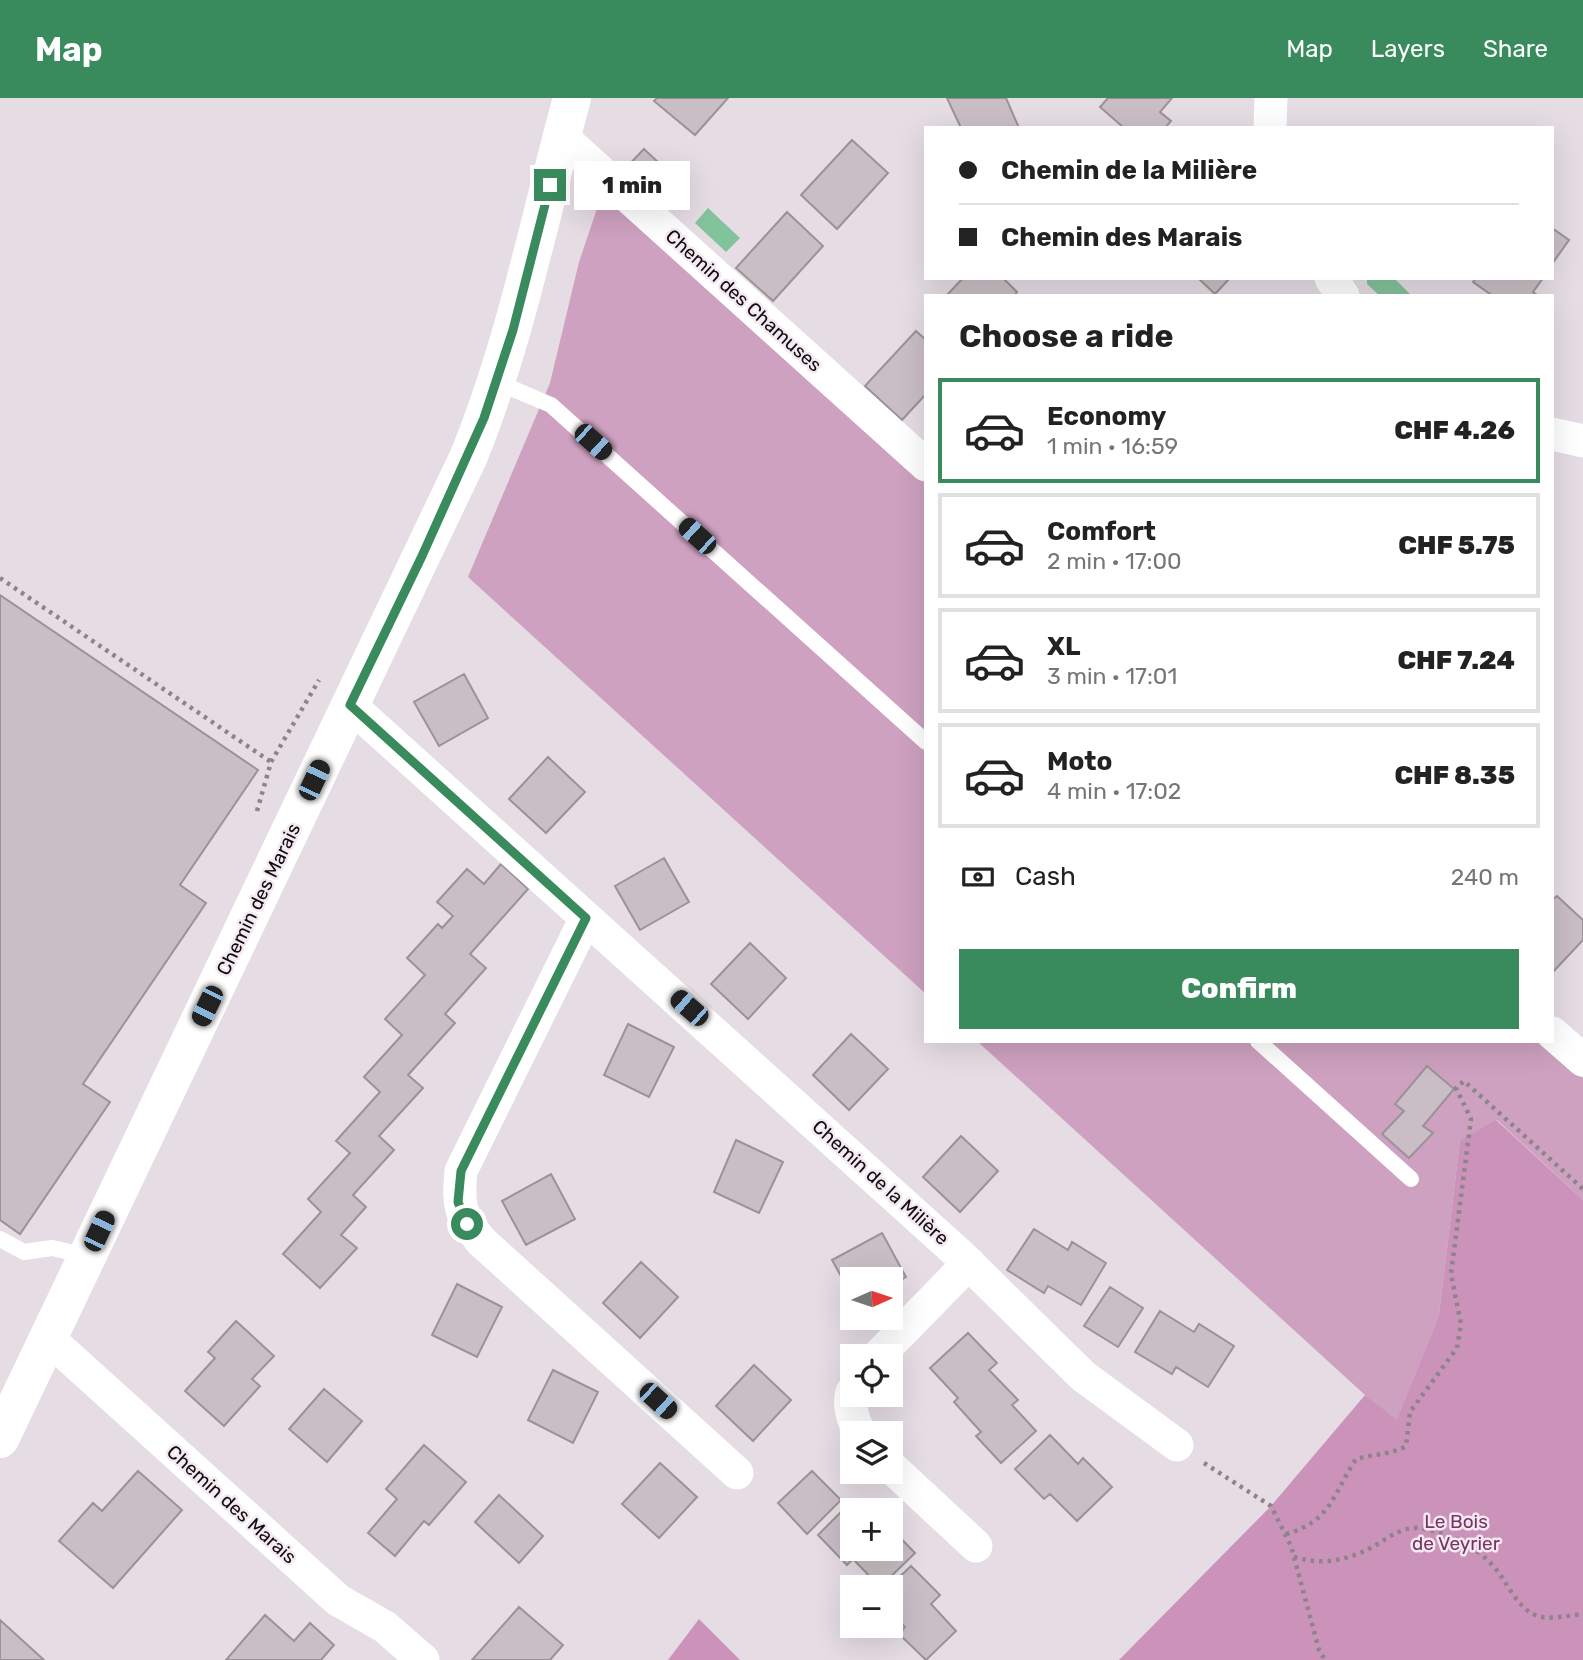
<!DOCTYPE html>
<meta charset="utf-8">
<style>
:root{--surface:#fff;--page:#f2f2f2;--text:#222;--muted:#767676;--line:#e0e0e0;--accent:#398b5d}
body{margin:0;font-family:Rubik,sans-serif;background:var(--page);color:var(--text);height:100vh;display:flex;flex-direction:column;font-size:26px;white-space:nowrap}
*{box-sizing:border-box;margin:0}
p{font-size:23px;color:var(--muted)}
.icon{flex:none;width:38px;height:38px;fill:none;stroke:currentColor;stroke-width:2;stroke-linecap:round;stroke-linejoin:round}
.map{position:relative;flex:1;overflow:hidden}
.side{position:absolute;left:924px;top:196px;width:630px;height:749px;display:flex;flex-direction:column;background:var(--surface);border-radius:0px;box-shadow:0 7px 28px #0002}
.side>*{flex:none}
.top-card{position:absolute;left:924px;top:28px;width:630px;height:154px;border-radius:0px;box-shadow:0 7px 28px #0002;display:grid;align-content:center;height:154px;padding:0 35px;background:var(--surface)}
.needle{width:46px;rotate:87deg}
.fabs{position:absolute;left:840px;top:1169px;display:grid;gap:14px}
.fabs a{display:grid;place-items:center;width:63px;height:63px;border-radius:0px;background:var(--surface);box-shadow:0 7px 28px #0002;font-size:35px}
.end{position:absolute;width:32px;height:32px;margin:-16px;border:9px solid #398b5d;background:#fff;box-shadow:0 0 0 4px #fff}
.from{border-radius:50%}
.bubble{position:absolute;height:49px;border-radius:0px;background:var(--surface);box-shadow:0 7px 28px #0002;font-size:23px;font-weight:800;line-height:49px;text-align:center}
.car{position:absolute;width:21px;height:42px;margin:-21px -10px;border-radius:9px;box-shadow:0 0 5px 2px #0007;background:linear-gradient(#222 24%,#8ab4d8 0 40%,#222 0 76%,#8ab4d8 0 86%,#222 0)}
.top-card b{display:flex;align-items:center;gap:24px;height:66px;font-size:26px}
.top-card b+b{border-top:2px solid var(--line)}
.top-card i{width:18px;height:18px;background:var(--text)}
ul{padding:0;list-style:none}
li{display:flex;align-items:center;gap:21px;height:105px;margin:0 14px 10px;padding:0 21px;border:4px solid var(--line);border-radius:0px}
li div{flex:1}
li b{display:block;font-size:26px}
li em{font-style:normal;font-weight:800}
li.active{border-color:var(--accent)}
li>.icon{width:63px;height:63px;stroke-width:1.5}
h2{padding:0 35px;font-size:32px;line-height:84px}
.pay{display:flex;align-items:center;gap:18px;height:77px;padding:0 35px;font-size:26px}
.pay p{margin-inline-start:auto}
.primary-button{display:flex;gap:14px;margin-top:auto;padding:14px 35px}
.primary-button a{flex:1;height:80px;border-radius:0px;background:var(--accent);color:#fff;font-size:28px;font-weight:800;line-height:80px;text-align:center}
header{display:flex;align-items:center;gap:42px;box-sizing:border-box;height:98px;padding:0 35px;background:var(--accent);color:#fff}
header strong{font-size:33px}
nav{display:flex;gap:38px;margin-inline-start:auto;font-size:24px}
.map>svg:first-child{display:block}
.green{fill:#cda1bf}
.forest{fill:#cb92ba}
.water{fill:#83c39b}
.building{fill:#c9bec5;stroke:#9b9298;stroke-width:2}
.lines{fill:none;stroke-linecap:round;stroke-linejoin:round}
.path{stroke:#8c848a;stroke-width:4.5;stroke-dasharray:3.5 5;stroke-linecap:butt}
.lane{stroke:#fff;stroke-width:16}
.street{stroke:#fff;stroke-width:33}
.secondary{stroke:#fff;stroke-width:38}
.route{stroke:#398b5d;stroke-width:9}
.labels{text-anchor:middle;stroke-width:5;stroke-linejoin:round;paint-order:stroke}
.street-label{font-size:19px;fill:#0f0b0e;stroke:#f4e9f0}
.park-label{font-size:19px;fill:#773266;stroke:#f4e9f0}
</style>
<header>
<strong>Map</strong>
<nav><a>Map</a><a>Layers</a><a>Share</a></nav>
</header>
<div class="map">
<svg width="1583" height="1562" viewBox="0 0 1583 1562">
<rect width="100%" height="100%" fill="#e6dce3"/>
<path class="green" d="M607 81 926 370V896L468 479 550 285 579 164Z
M977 943H1544L1583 980V1102L1497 1022 1460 1042 1439 1217 1397 1323 1365 1297Z"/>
<path class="forest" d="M1496 1022 1583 1102V1562H1119L1271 1408 1365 1297 1397 1322 1439 1217 1460 1042Z
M699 1521 740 1562H668Z"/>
<path class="water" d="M708 110 740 140 726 154 695 125Z
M1367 180H1394L1412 198H1380L1367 186Z"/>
<path class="building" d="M657 0H728L695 37 654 3Z
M947 0H1006L1019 30H961Z
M1108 0H1172L1160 14 1171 23 1165 30H1124L1100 9Z
M852 42 888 75 837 131 801 97Z
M644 51 675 80 654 102 623 73Z
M787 114 823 148 773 203 736 170Z
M1552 130 1569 142 1552 166Z
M963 180H1003L1017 194 1014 198H946Z
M1198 180H1230L1215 196Z
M1476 180H1543L1533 194 1538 198H1489L1490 196 1473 184Z
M916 233 926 242V296L902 322 865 288Z
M0 497 258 672 180 787 206 805 83 986 110 1004 20 1136 0 1122Z
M464 576 488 620 439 648 414 604Z
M548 659 585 694 546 735 509 701Z
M664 760 689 804 640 832 615 788Z
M501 766 528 791 470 856 486 870 445 916 455 925 408 977 423 990 379 1038 394 1052 353 1097 366 1109 341 1137 357 1150 320 1190 283 1156 321 1114 308 1101 350 1055 336 1043 380 994 364 979 402 937 385 921 425 877 407 860 438 826 442 830 453 818 437 804 467 771 484 786Z
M1557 798 1583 822V842L1552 875V802Z
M750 845 786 880 748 921 711 886Z
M628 926 674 949 649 999 604 977Z
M851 936 888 971 849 1012 813 977Z
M1427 968 1454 991 1423 1028 1433 1035 1409 1060 1382 1036 1404 1013 1395 1006Z
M961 1038 998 1073 960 1114 923 1079Z
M736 1042 783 1064 759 1115 714 1094Z
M551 1076 575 1121 526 1147 502 1103Z
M1034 1131 1068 1152 1072 1144 1106 1165 1081 1207 1048 1188 1044 1195 1007 1172Z
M882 1135 906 1179 891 1188V1181H852V1198L832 1162Z
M641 1164 678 1199 640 1240 603 1205Z
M457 1186 502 1209 477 1259 432 1237Z
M1110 1189 1143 1210 1118 1249 1084 1228Z
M1160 1213 1194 1234 1199 1226 1234 1248 1208 1289 1176 1269 1172 1276 1135 1254Z
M236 1223 274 1258 252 1281 260 1288 224 1328 185 1293 215 1260 208 1254Z
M968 1235 997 1265 989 1272 1018 1302 1012 1307 1036 1333 1001 1365 976 1338 981 1334 954 1304 958 1300 930 1270Z
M754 1267 791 1302 753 1343 716 1308Z
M553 1272 598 1294 573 1345 528 1322Z
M324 1291 362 1323 327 1364 289 1331Z
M1050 1337 1078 1366 1083 1360 1112 1389 1077 1423 1050 1396 1044 1401 1015 1371Z
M424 1347 466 1384 429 1427 424 1423 395 1458 368 1435 397 1401 386 1391Z
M660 1365 697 1399 659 1440 622 1406Z
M138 1373 182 1412 113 1490 59 1443 93 1405 102 1413Z
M812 1373 841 1402 807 1436 778 1405Z
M499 1397 543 1438 519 1465 475 1424Z
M852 1403 862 1412H852V1451H891V1430L915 1455 880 1489 853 1461 847 1467 818 1437Z
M911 1468 940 1497 931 1506 956 1533 926 1562 899 1536 905 1529 891 1515V1489H889Z
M519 1509 563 1547 550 1562H472Z
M265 1517 294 1543 310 1525 334 1547 321 1562H226Z
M0 1522 44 1562H0Z"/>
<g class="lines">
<path class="path" d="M0 480 271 664
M257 713 271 664 319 582
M1204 1365 1271 1408 1291 1448 1319 1552 1325 1562
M1286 1436C1331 1424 1334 1394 1356 1361 1373 1356 1391 1357 1406 1348L1410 1314 1457 1250 1461 1226 1451 1176 1471 1021 1456 990 1464 983 1583 1091
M1294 1459C1323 1468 1350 1462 1376 1447 1391 1438 1406 1426 1425 1431 1452 1437 1476 1448 1494 1469 1507 1483 1516 1509 1535 1517 1548 1523 1569 1517 1583 1516"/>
<path class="lane" d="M497 284 551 307 926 644
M1258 943 1411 1081
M0 1141 24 1154 52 1150 87 1158"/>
<path class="street" d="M1270 30 1271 0
M562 39 926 367
M1331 180 1343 198
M1552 336 1583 343
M350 607 960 1157 1083 1278 1177 1347
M586 820 461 1073C458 1107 459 1116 481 1143L737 1375
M1552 935 1583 962
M48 1240 338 1502 385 1529 423 1562
M878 1258 969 1165
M852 1294C848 1307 853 1323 860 1335
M891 1369 976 1448"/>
<path class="secondary" d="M0 1341 468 360C516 243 539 121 572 0"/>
</g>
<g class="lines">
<path class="route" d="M467 1126 458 1104 461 1073 586 820 350 607 422 458 484 320 513 232 550 87"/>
</g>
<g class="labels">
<g class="street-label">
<text transform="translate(744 202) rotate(42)" y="7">Chemin des Chamuses</text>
<text transform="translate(258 801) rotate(-64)" y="7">Chemin des Marais</text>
<text transform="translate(881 1084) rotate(42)" y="7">Chemin de la Milière</text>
<text transform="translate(232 1406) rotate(42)" y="7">Chemin des Marais</text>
</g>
<g class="park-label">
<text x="1456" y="1430">Le Bois<tspan x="1456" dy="22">de Veyrier</tspan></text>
</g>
</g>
</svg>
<div class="fabs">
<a><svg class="needle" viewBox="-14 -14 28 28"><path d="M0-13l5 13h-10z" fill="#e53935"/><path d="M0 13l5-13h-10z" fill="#767676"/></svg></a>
<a><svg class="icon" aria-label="locate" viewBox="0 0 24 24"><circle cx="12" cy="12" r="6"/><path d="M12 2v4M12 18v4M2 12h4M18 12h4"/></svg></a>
<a><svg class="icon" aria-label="layers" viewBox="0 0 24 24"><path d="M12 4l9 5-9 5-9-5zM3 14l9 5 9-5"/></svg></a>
<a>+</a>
<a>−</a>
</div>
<i class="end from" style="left:467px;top:1126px"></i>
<i class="end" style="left:550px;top:87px"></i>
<div class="bubble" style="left:574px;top:63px;width:116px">1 min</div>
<i class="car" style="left:593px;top:344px;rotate:132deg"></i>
<i class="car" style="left:697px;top:438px;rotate:312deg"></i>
<i class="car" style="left:314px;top:682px;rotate:25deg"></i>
<i class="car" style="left:207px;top:908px;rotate:206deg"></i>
<i class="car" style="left:689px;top:910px;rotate:311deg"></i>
<i class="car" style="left:99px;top:1133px;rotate:25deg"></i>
<i class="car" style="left:658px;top:1303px;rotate:132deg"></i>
<div class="top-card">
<b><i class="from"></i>Chemin de la Milière</b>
<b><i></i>Chemin des Marais</b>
</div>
<section class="side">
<h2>Choose a ride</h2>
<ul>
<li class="active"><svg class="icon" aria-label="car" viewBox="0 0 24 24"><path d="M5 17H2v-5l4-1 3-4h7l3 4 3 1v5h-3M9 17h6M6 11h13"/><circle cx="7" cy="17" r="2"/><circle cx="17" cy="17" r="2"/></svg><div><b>Economy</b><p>1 min · 16:59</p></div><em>CHF 4.26</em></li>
<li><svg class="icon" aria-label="car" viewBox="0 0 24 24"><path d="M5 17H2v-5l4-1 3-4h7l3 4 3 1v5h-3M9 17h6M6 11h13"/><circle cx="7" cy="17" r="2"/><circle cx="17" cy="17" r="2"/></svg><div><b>Comfort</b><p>2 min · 17:00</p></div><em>CHF 5.75</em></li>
<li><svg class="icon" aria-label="car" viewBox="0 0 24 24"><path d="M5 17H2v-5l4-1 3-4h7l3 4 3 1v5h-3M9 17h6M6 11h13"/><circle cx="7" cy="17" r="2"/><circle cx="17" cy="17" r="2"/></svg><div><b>XL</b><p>3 min · 17:01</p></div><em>CHF 7.24</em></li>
<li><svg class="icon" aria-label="car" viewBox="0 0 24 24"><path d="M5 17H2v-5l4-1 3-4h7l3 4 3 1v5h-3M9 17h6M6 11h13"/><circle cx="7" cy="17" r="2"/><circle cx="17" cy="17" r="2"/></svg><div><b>Moto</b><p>4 min · 17:02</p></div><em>CHF 8.35</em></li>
</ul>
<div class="pay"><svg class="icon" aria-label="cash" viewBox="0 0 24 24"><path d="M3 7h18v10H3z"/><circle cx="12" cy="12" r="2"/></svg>Cash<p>240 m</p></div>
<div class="primary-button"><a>Confirm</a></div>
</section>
</div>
